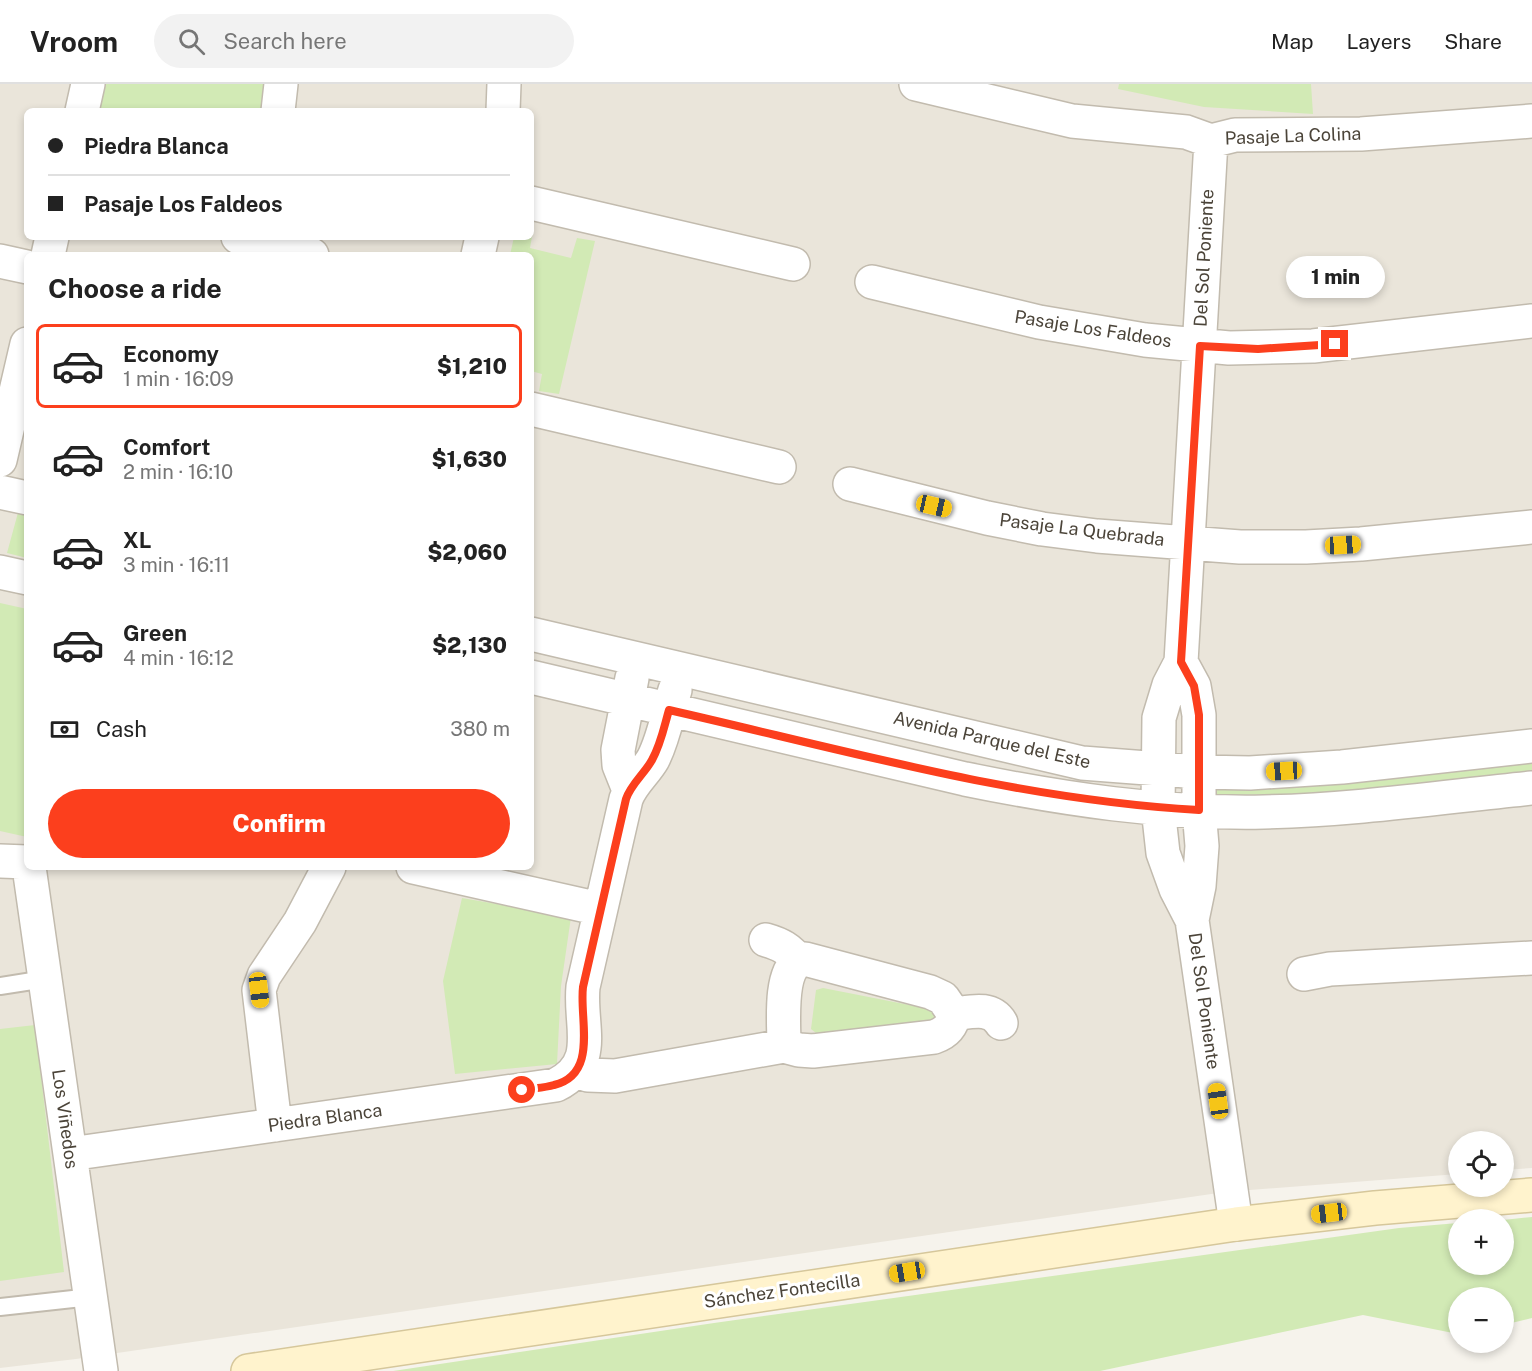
<!DOCTYPE html>
<meta charset="utf-8">
<style>
:root{--surface:#fff;--page:#f2f2f2;--text:#222;--muted:#767676;--line:#e0e0e0;--accent:#fc3f1d}
body{margin:0;font-family:"Public Sans",sans-serif;background:var(--page);color:var(--text);height:100vh;display:flex;flex-direction:column;font-size:22px;white-space:nowrap}
*{box-sizing:border-box;margin:0}
p{font-size:20px;color:var(--muted)}
.icon{flex:none;width:33px;height:33px;fill:none;stroke:currentColor;stroke-width:2;stroke-linecap:round;stroke-linejoin:round}
.map{position:relative;flex:1;overflow:hidden}
.panel{position:absolute;left:24px;top:168px;width:510px;height:618px;display:flex;flex-direction:column;background:var(--surface);border-radius:9px;box-shadow:0 3px 9px #0003}
.panel>*{flex:none}
.banner{position:absolute;left:24px;top:24px;width:510px;height:132px;border-radius:9px;box-shadow:0 3px 9px #0003;display:grid;align-content:center;height:132px;padding:0 24px;background:var(--surface)}
.tools{position:absolute;left:1448px;top:1047px;display:grid;gap:12px}
.tools a{display:grid;place-items:center;width:66px;height:66px;border-radius:50%;background:var(--surface);box-shadow:0 3px 9px #0003;font-size:30px}
.end{position:absolute;width:27px;height:27px;margin:-14px;border:8px solid #fc3f1d;background:#fff;box-shadow:0 0 0 3px #fff}
.from{border-radius:50%}
.bubble{position:absolute;height:42px;border-radius:21px;background:var(--surface);box-shadow:0 3px 9px #0003;font-size:20px;font-weight:800;line-height:42px;text-align:center}
.car{position:absolute;width:18px;height:36px;margin:-18px -9px;border-radius:8px;box-shadow:0 0 4px 2px #0007;background:linear-gradient(#f5c518 24%,#345 0 40%,#f5c518 0 76%,#345 0 86%,#f5c518 0)}
.banner b{display:flex;align-items:center;gap:21px;height:57px;font-size:22px}
.banner b+b{border-top:2px solid var(--line)}
.banner i{width:15px;height:15px;background:var(--text)}
ul{padding:0;list-style:none}
li{display:flex;align-items:center;gap:18px;height:84px;margin:0 12px 9px;padding:0 12px;border:3px solid transparent;border-radius:9px}
li div{flex:1}
li b{display:block;font-size:22px}
li em{font-style:normal;font-weight:800}
li.current{border-color:var(--accent)}
li>.icon{width:54px;height:54px;stroke-width:1.5}
h2{padding:0 24px;font-size:27px;line-height:72px}
.pay{display:flex;align-items:center;gap:15px;height:66px;padding:0 24px;font-size:22px}
.pay p{margin-inline-start:auto}
.primary-button{display:flex;gap:12px;margin-top:auto;padding:12px 24px}
.primary-button a{flex:1;height:69px;border-radius:36px;background:var(--accent);color:#fff;font-size:24px;font-weight:800;line-height:69px;text-align:center}
header{display:flex;align-items:center;gap:36px;box-sizing:border-box;height:84px;padding:0 30px;background:var(--surface);border-bottom:2px solid var(--line)}
header strong{font-size:28px}
nav{display:flex;gap:33px;margin-inline-start:auto;font-size:21px}
.search{width:420px;height:54px;background:var(--page);display:flex;align-items:center;gap:15px;box-sizing:border-box;padding:0 21px;border-radius:33px;color:var(--muted);font-size:22px}
.map>svg:first-child{display:block}
.residential{fill:#eae5da;fill-rule:evenodd}
.green{fill:#d2eab5}
.lines{fill:none;stroke-linecap:round;stroke-linejoin:round}
.lane-casing{stroke:#c2bbae;stroke-width:20}
.street-casing{stroke:#c2bbae;stroke-width:36}
.secondary-casing{stroke:#d6c79b;stroke-width:36}
.lane{stroke:#fff;stroke-width:16}
.street{stroke:#fff;stroke-width:33}
.secondary{stroke:#fff3cd;stroke-width:33}
.route{stroke:#fc3f1d;stroke-width:8}
.labels{text-anchor:middle;stroke-width:6;stroke-linejoin:round;paint-order:stroke}
.street-label{font-size:18px;fill:#4b4439;stroke:#fff}
</style>
<header>
<strong>Vroom</strong>
<div class="search"><svg class="icon" aria-label="search" viewBox="0 0 24 24"><circle cx="10" cy="10" r="6"/><path d="M15 15l6 6"/></svg>Search here</div>
<nav><a>Map</a><a>Layers</a><a>Share</a></nav>
</header>
<div class="map">
<svg width="1532" height="1287" viewBox="0 0 1532 1287">
<rect width="100%" height="100%" fill="#f6f3ec"/>
<path class="residential" d="M0 0H1532V1084L1503 1086V1058H1458V1090L1225 1108 76 1275 0 1284ZM27 27H531V153H27ZM27 171H531V783H27Z"/>
<path class="green" d="M106 0H270L266 27H99Z
M1119 0H1311L1313 30 1204 23 1118 5Z
M531 141H534L530 164 571 174 577 154 595 157 559 310 539 307 542 290 531 287V171H510L514 153H531Z
M19 425 27 428V474L7 469Z
M0 519 27 525V753L0 747Z
M1532 675V687L1313 710 1206 711 1202 699Z
M462 814 571 833 561 902 557 980 455 990 443 897Z
M823 904 945 928 938 938 821 953 811 945 816 906Z
M35 941 64 1188 0 1197V945Z
M1532 1133V1234L1503 1241V1214H1458V1250L1363 1231 1100 1287H393L714 1239 1399 1144 1458 1139V1180H1503V1136Z"/>
<g class="lines">
<g class="lane-casing">
<path id="lane" d="M0 902 45 895
M0 1223 91 1213"/>
</g>
<g class="street-casing">
<path id="street" d="M916 0 1072 37 1186 48 1211 57 1235 51 1361 50 1532 37
M82 27 88 0
M278 27 281 0
M503 27 504 0
M1211 57 1181 578 1169 601 1159 634 1158 724 1163 769 1176 805 1192 836 1236 1140
M531 119 793 180
M238 153 312 171
M48 171 52 153
M478 171 482 153
M0 177 27 183
M872 198 1039 238 1145 256 1229 264 1313 262 1532 237
M531 325 779 383
M0 376 27 260
M850 400 987 434 1042 445 1097 452 1240 463H1306L1361 460 1532 443
M0 408 27 414
M0 488 27 494
M531 550 1082 679 1199 688 1250 689 1342 683 1532 662
M1181 578 1194 602 1199 631V726L1202 762 1199 802 1192 836
M531 593 965 695C1063 715 1163 730 1264 728 1354 726 1443 713 1532 704
M629 706 619 681 618 666 632 594
M0 777 27 778
M29 783 101 1287
M413 783 600 825
M766 856C780 860 790 865 798 877
M798 877 805 875 930 908 943 914 954 930
M1304 890 1330 885 1532 874
M954 930C971 928 991 922 1001 939
M784 962C784 940 779 891 798 877
M576 987 588 991 615 992 784 962 799 966 813 967 934 953C946 949 952 943 954 930
M275 1041 259 906 264 892 300 838 329 783
M70 1070 556 1001C600 979 579 942 583 903L626 715C631 700 645 689 653 675 664 654 668 628 675 606"/>
</g>
<g class="secondary-casing">
<path id="secondary" d="M248 1287 1236 1140 1375 1124 1532 1111"/>
</g>
<use href="#lane" class="lane"/>
<use href="#street" class="street"/>
<use href="#secondary" class="secondary"/>
</g>
<g class="lines">
<path class="route" d="M522 1006C533 1004 544 1004 554 1001 599 990 579 935 583 903L626 715C631 700 645 689 652 676 661 660 664 643 669 626 845 666 1018 716 1199 726V631L1194 602 1181 578 1200 262 1258 265 1335 260"/>
</g>
<g class="labels">
<g class="street-label">
<text transform="translate(1293 52) rotate(-2)" y="6">Pasaje La Colina</text>
<text transform="translate(1204 174) rotate(-87)" y="6">Del Sol Poniente</text>
<text transform="translate(1093 245) rotate(9)" y="6">Pasaje Los Faldeos</text>
<text transform="translate(1082 446) rotate(7)" y="6">Pasaje La Quebrada</text>
<text transform="translate(992 656) rotate(13)" y="6">Avenida Parque del Este</text>
<text transform="translate(1204 917) rotate(82)" y="6">Del Sol Poniente</text>
<text transform="translate(325 1034) rotate(-8)" y="6">Piedra Blanca</text>
<text transform="translate(65 1035) rotate(82)" y="6">Los Viñedos</text>
<text transform="translate(782 1207) rotate(-8)" y="6">Sánchez Fontecilla</text>
</g>
</g>
</svg>
<div class="tools">
<a><svg class="icon" aria-label="locate" viewBox="0 0 24 24"><circle cx="12" cy="12" r="6"/><path d="M12 2v4M12 18v4M2 12h4M18 12h4"/></svg></a>
<a>+</a>
<a>−</a>
</div>
<i class="end from" style="left:522px;top:1006px"></i>
<i class="end" style="left:1335px;top:260px"></i>
<div class="bubble" style="left:1286px;top:172px;width:99px">1 min</div>
<i class="car" style="left:934px;top:422px;rotate:103deg"></i>
<i class="car" style="left:1343px;top:461px;rotate:87deg"></i>
<i class="car" style="left:1284px;top:687px;rotate:267deg"></i>
<i class="car" style="left:259px;top:906px;rotate:173deg"></i>
<i class="car" style="left:1218px;top:1017px;rotate:352deg"></i>
<i class="car" style="left:1329px;top:1129px;rotate:263deg"></i>
<i class="car" style="left:907px;top:1188px;rotate:261deg"></i>
<div class="banner">
<b><i class="from"></i>Piedra Blanca</b>
<b><i></i>Pasaje Los Faldeos</b>
</div>
<section class="panel">
<h2>Choose a ride</h2>
<ul>
<li class="current"><svg class="icon" aria-label="car" viewBox="0 0 24 24"><path d="M5 17H2v-5l4-1 3-4h7l3 4 3 1v5h-3M9 17h6M6 11h13"/><circle cx="7" cy="17" r="2"/><circle cx="17" cy="17" r="2"/></svg><div><b>Economy</b><p>1 min · 16:09</p></div><em>$1,210</em></li>
<li><svg class="icon" aria-label="car" viewBox="0 0 24 24"><path d="M5 17H2v-5l4-1 3-4h7l3 4 3 1v5h-3M9 17h6M6 11h13"/><circle cx="7" cy="17" r="2"/><circle cx="17" cy="17" r="2"/></svg><div><b>Comfort</b><p>2 min · 16:10</p></div><em>$1,630</em></li>
<li><svg class="icon" aria-label="car" viewBox="0 0 24 24"><path d="M5 17H2v-5l4-1 3-4h7l3 4 3 1v5h-3M9 17h6M6 11h13"/><circle cx="7" cy="17" r="2"/><circle cx="17" cy="17" r="2"/></svg><div><b>XL</b><p>3 min · 16:11</p></div><em>$2,060</em></li>
<li><svg class="icon" aria-label="car" viewBox="0 0 24 24"><path d="M5 17H2v-5l4-1 3-4h7l3 4 3 1v5h-3M9 17h6M6 11h13"/><circle cx="7" cy="17" r="2"/><circle cx="17" cy="17" r="2"/></svg><div><b>Green</b><p>4 min · 16:12</p></div><em>$2,130</em></li>
</ul>
<div class="pay"><svg class="icon" aria-label="cash" viewBox="0 0 24 24"><path d="M3 7h18v10H3z"/><circle cx="12" cy="12" r="2"/></svg>Cash<p>380 m</p></div>
<div class="primary-button"><a>Confirm</a></div>
</section>
</div>
